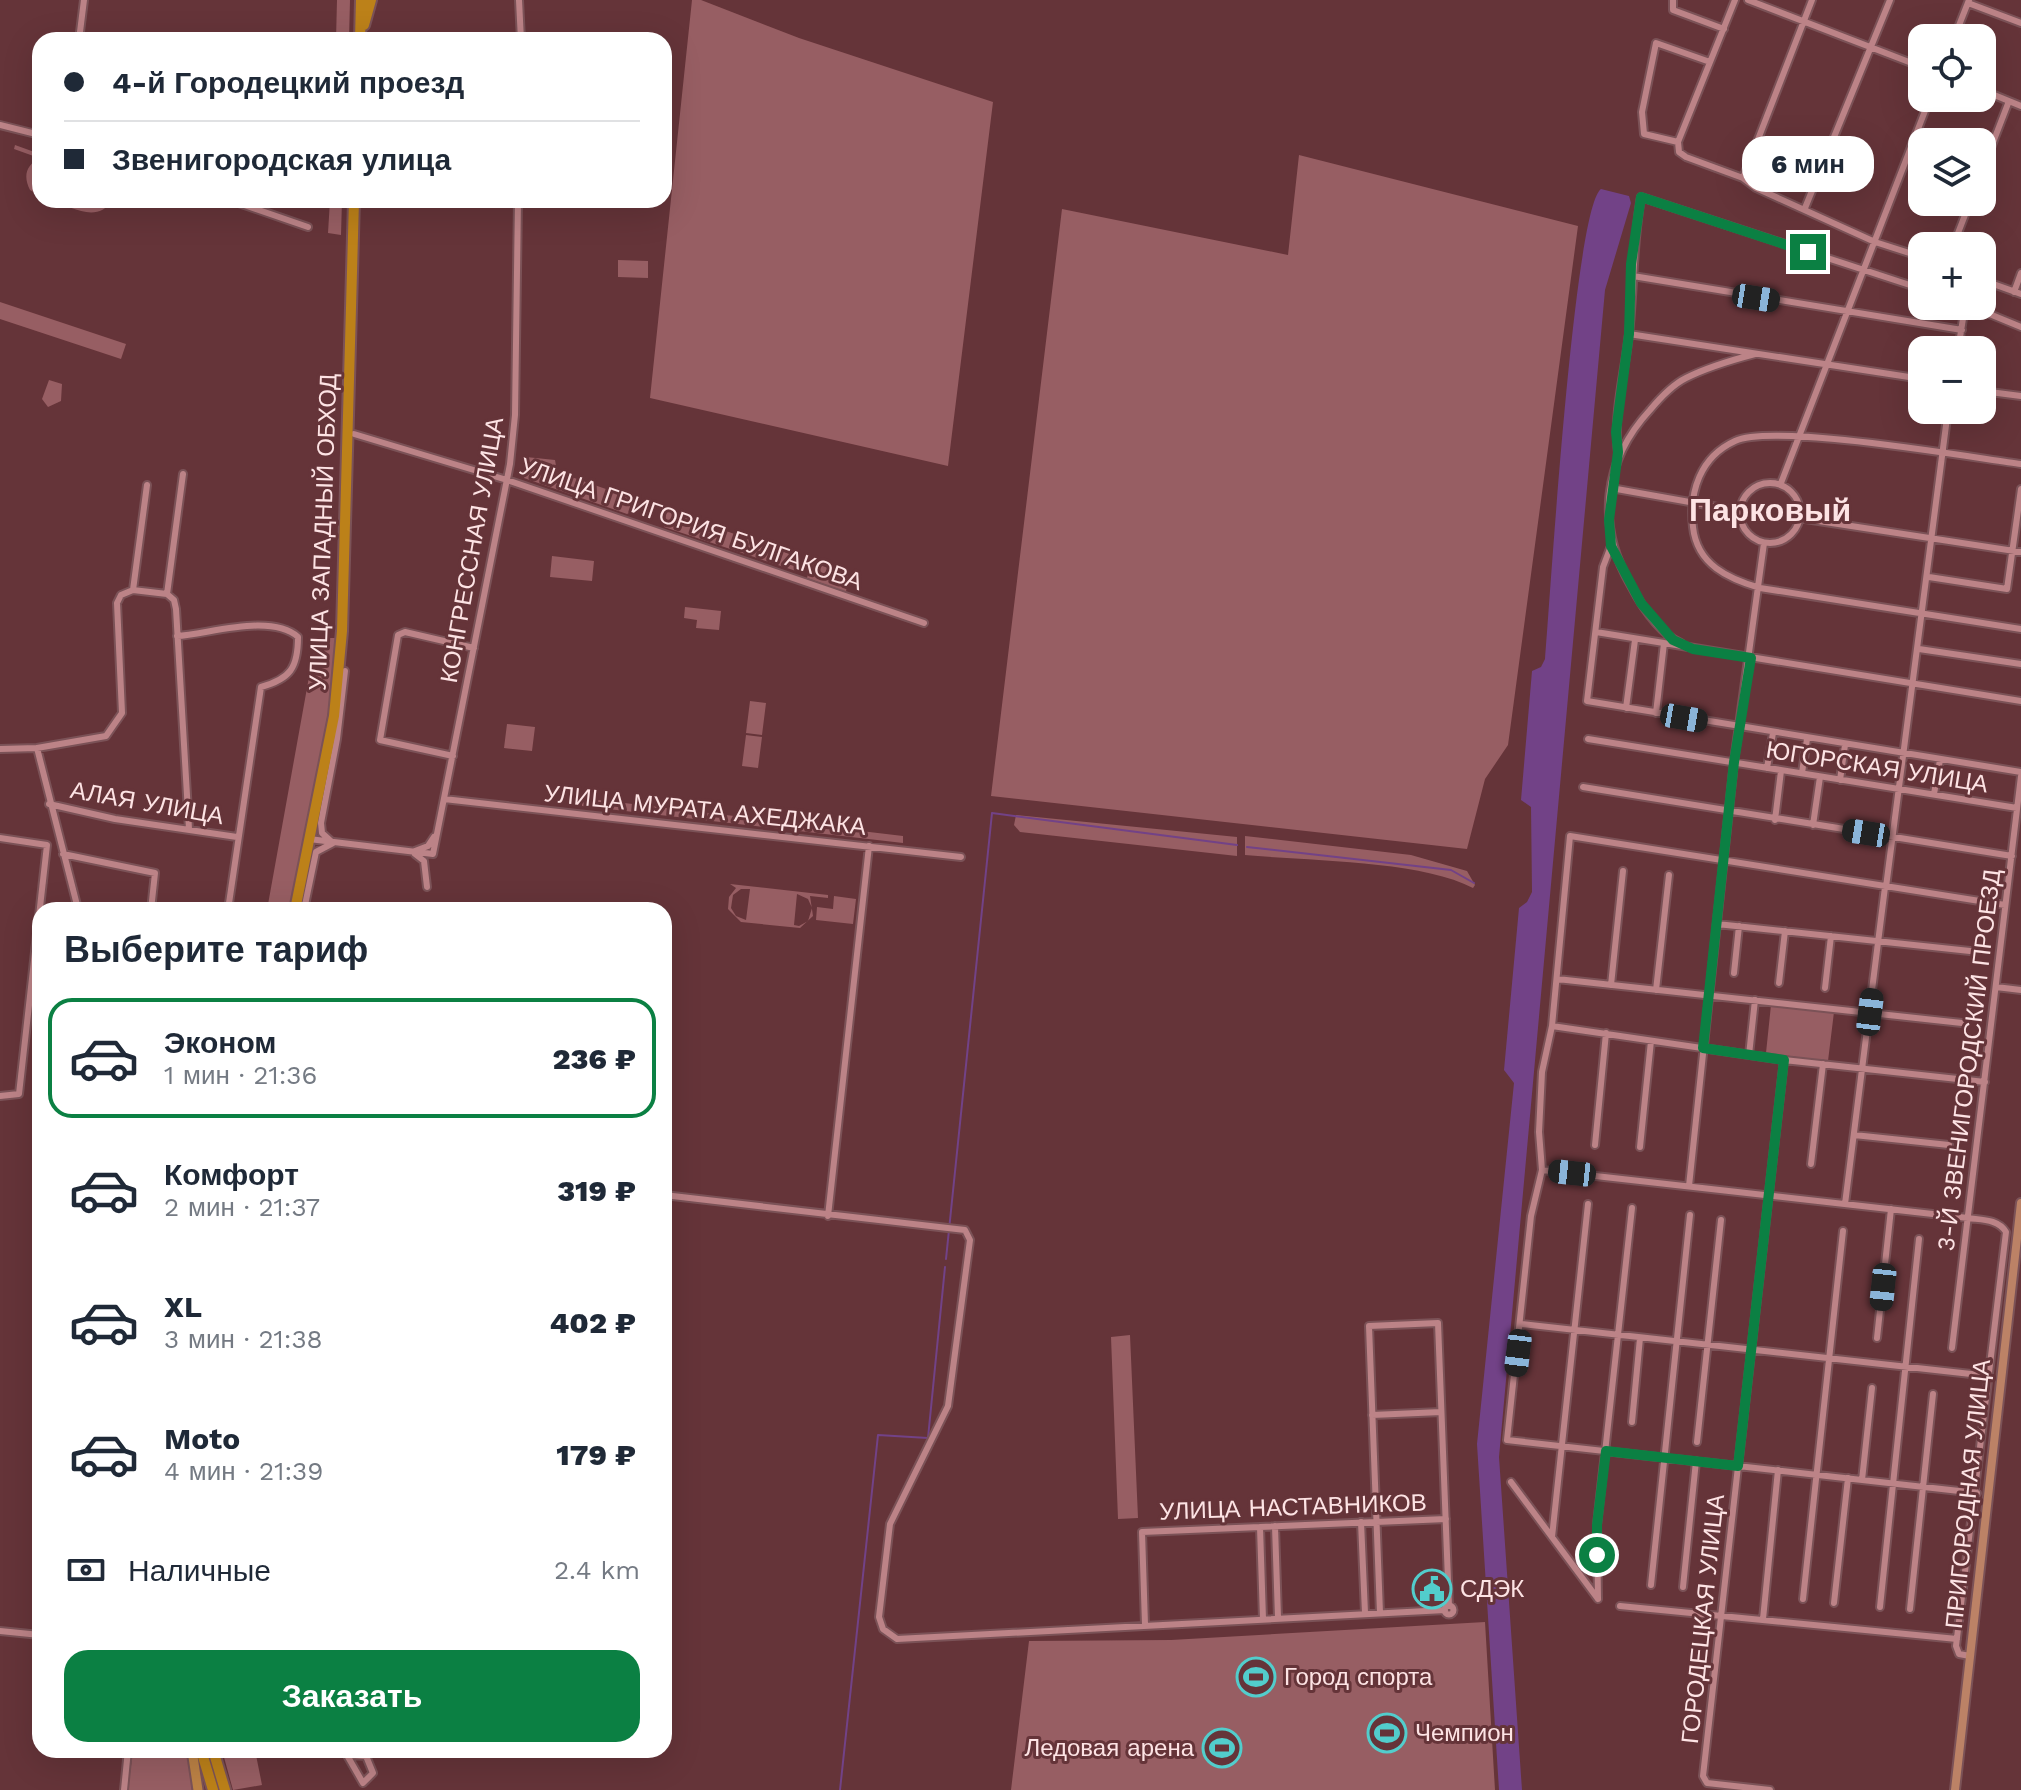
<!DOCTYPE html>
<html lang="ru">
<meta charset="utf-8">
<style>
:root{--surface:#fff;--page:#f6f6f7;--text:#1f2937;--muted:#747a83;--line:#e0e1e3;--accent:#0b8043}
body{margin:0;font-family:"Work Sans",sans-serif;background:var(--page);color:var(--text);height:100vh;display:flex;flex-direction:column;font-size:30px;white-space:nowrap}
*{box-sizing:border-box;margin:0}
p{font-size:26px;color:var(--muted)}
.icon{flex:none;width:44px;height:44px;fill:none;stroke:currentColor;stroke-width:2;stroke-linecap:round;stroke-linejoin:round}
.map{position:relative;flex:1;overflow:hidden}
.drawer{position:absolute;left:32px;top:902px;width:640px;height:856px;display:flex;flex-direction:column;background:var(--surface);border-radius:24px;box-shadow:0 8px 32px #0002}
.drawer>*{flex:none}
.guide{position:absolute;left:32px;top:32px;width:640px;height:176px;border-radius:24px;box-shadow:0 8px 32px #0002;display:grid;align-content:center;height:176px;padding:0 32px;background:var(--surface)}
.controls{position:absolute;left:1908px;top:24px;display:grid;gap:16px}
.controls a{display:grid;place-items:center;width:88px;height:88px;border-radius:16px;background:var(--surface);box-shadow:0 8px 32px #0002;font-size:40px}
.end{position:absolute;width:36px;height:36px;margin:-18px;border:10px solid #0b8043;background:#fff;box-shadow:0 0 0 4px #fff}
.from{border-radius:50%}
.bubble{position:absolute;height:56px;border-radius:24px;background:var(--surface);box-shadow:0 8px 32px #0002;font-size:26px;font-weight:800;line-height:56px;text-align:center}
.car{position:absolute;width:24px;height:48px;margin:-24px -12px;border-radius:10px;box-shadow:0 0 6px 2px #0007;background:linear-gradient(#222 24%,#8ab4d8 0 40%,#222 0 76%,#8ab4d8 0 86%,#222 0)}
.guide b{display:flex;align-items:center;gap:28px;height:76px;font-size:30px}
.guide b+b{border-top:2px solid var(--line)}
.guide i{width:20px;height:20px;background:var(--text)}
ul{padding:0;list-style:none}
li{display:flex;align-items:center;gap:24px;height:120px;margin:0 16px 12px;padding:0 16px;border:4px solid transparent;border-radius:24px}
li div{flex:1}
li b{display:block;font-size:30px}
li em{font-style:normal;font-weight:800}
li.current{border-color:var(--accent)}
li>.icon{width:72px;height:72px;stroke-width:1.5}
h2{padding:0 32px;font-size:36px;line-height:96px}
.pay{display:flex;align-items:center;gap:20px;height:88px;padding:0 32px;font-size:30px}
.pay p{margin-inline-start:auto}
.cta{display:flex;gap:16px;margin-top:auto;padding:16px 32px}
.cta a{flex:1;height:92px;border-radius:24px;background:var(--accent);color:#fff;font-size:32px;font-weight:800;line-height:92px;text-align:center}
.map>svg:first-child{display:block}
.green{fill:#975e63;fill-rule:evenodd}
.water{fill:#724287}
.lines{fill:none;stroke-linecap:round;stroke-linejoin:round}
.stream{stroke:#724287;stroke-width:2}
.street-casing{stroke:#7b5257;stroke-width:10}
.secondary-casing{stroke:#7b5257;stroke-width:12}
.primary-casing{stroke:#7b5257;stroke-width:13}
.highway-casing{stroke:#7b5257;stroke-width:14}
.street{stroke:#bc8387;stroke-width:6}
.secondary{stroke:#bc8266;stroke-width:8}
.primary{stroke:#bc8245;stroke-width:9}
.highway{stroke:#bc8119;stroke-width:10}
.route{stroke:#0b8043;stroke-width:10}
.labels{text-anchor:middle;stroke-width:6;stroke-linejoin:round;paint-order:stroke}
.street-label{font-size:24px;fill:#fde3e4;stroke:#653439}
.poi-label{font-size:24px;fill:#fde3e4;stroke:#653439;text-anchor:start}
.district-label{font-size:32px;font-weight:bold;fill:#fde3e4;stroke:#653439}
</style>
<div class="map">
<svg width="2021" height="1790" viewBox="0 0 2021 1790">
<rect width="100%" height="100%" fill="#653439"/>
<path class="green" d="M337 0H350L349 40H336Z
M692 0H701L799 38 993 102 948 466 650 398Z
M15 145 40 154V196L30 190C23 176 26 166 39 158L14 149Z
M1299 155 1578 226 1508 745 1485 779 1467 849 991 796 1062 209 1288 255Z
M51 200H112C98 224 71 207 51 200Z
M330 200H342L341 235 328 233Z
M618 260 648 261V278L618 277Z
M0 302 126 344 121 359 0 319Z
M49 380 62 384 61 401 48 407 42 399Z
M526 457 555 460 557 472 629 497 631 512 627 514 524 478Z
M667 510 796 556V571L664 527Z
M552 556 594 561 592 581 550 577Z
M811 562 848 575 846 592 807 578Z
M685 607 721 611 719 630 696 628 697 620 684 618Z
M316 638H337L329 707 292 910H267Z
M750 701 766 703 762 735 746 733Z
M507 724 535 727 532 751 504 748Z
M746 735 762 737 758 768 742 766Z
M582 798 903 836V843L582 806Z
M1016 815 1237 837V856L1020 832 1014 825Z
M1245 836 1411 855 1467 871 1475 885 1473 888C1420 860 1307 861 1245 855Z
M730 884 828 895V898L810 896 813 916 800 928 741 922 728 909 729 897 736 888ZM741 889H750L746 920 736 916 731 908 733 895ZM797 894 808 899 812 908 808 921 799 926 794 925Z
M834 896 856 899 853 924 816 920 817 907 833 909Z
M1771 1005 1834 1012 1828 1061 1766 1053Z
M1130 1335 1138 1518 1118 1519 1111 1337Z
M1485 1622 1495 1790H1011L1029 1641 1171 1640Z
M133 1750H187L192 1790H128Z
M222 1750H255L262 1785 233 1790Z"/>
<path class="water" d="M1601 189 1629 196 1631 203 1605 290 1499 1457 1522 1790H1499L1477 1444 1514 1083 1504 1070 1519 908 1527 902 1532 892 1531 807 1521 800 1532 671 1541 667 1545 659C1550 600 1574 208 1601 189Z"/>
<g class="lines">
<path class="stream" d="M1247 847 1451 870 1474 883
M946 1259 992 813 1237 845
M840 1790 878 1435 928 1438 945 1267"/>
<g class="street-casing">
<path id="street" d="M519 0 521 40
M1673 0V10L1724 29
M1748 0 1922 67
M1968 3 2021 23
M1954 38 1969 0
M79 40 84 0
M1710 62 1656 43 1642 112 1644 134 1678 142 1679 152 1686 157 1743 178 1756 188 1875 242 1922 257
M1982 90 2021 106
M0 125 40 135
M1678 142 1735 0
M1982 171 2009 101
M1743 178 1812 0
M230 200 308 227
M1805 208 1890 0
M1953 246 1970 202
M1633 276 1962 330
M1982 280 2021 294
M2014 292 2021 273
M1970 306 2021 327
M1629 334 1922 379
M1958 350 1965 306
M1982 391 2021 396
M354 434 507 480 924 623
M1618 452C1613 413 1625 372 1629 334 1634 288 1633 243 1641 197L1922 289
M2021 464C1969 457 1774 423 1735 441 1700 457 1689 492 1693 527 1697 565 1729 579 1760 588L2021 629
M183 474 167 594 174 600 176 609 189 829
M1781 483 1930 98
M1740 513a30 30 0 1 1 60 0a30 30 0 1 1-60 0Z
M1611 488 1740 511
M1799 518 2021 552
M1611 546 1603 567 1587 701 2021 772
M1929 577 2007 589 2021 489
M133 590 147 485
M1596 632 2021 701
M177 636C209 634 271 613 298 637 298 668 290 679 261 687L228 910
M1681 643C1658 633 1641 605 1630 584 1596 524 1603 461 1650 410 1660 398 1672 385 1686 378 1708 367 1732 360 1755 354
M1919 649 2021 664
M1626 708 1635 640
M1656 713 1664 643
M1588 739 2017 808
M37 748 78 909 84 910
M0 749 37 748 106 736 122 713 117 603 121 595 133 590 167 594
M453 756 380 740 398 635 405 632 474 648
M1767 768 1773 733
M1802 773 1807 739
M1840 780 1845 745
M1583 787 2012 856
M1934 794 1940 760
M444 799 961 857
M49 804 115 819 237 837
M1775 820 1781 771
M1813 825 1820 777
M0 838 47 845 19 1094 0 1096
M309 839 433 854 510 464 515 415 518 200
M415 851 428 846 434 837
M63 854 155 873 151 910
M415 854 424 861 427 887
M1886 887 1948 410
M304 910 316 852 333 843 322 833 321 823 337 739 345 671
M1717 924 1970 951
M1734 973 1739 926
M1557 979 1962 1023
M1779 983 1785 931
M1611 985 1623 871
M1996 987 2021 990
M1825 988 1831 936
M1656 990 1669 875
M1552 1026 1784 1060 1985 1082
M1749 1055 1755 1000
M1854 1135 1949 1145
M1595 1145 1606 1033
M1640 1147 1651 1041
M1811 1164 1823 1064
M1542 1170 1968 1218C1982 1220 1998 1219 2006 1232L1956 1646 1959 1654 1970 1656
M1689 1186 1734 762 1764 543
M664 1195 965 1230 970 1240 948 1406 890 1524 879 1617 883 1629 897 1639 1445 1610
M1845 1204 1885 887
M828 1216 869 846
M1522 1324 1989 1376
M1877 1338 1891 1209
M1952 1348 2021 776
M1372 1415 1441 1412
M1632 1422 1640 1338
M1697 1442 1721 1220
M1862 1480 1872 1388
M1511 1482 1598 1599
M1977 1493 1507 1440 1531 1216 1542 1170 1539 1132 1542 1072 1552 1026 1570 836 2005 905
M1361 1522 1365 1613
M1275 1526 1278 1618
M1260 1527 1263 1619
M1552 1537 1588 1204
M1651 1585 1690 1215
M1683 1587 1696 1461
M1598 1599 1597 1525 1632 1208
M1803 1599 1843 1231
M1834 1603 1848 1478
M1444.5 1610a4.5 4.5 0 1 1 9 0a4.5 4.5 0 1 1-9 0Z
M1620 1606 1957 1639
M1880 1607 1919 1239
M1910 1609 1933 1394
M1380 1613 1369 1326 1438 1323 1449 1606
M1763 1619 1778 1470
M1145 1625 1142 1532 1446 1519
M0 1631 40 1635
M344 1750 363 1783 373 1773 366 1756 352 1755 345 1750
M124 1790 128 1750
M1770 1790 1707 1783 1703 1776 1784 1060"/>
</g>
<g class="secondary-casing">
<path id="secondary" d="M1955 1790 2021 1203"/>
</g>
<g class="primary-casing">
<path id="primary" d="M192 1750 198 1790"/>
</g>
<g class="highway-casing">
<path id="highway" d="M364 25 371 0
M360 40 361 0
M295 910 334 716 342 631 354 200
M201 1750 213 1790
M213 1750 225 1790"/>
</g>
<use href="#street" class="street"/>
<use href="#secondary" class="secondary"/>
<use href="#primary" class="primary"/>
<use href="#highway" class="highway"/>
</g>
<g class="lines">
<path class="route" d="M1597 1555V1525L1606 1451 1738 1466 1784 1060 1703 1048 1734 762 1751 658 1693 649 1673 640 1641 603 1611 546 1609 520 1618 452 1616 432 1629 334 1631 264 1641 197 1808 252"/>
</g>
<defs>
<g id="civic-ring" transform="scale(2)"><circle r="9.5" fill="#653439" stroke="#52cdcc" stroke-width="1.5"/><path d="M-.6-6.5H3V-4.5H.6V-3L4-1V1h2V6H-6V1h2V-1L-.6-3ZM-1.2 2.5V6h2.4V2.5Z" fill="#52cdcc"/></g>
<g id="stadium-ring" transform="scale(2)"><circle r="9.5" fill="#653439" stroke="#52cdcc" stroke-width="1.5"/><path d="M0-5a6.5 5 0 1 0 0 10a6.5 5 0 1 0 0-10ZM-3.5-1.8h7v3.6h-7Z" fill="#52cdcc"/></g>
</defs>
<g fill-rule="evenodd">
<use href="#civic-ring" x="1432" y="1589"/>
<use href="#stadium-ring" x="1256" y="1677"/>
<use href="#stadium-ring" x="1387" y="1733"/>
<use href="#stadium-ring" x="1222" y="1748"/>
</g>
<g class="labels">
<g class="street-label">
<text transform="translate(691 524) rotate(19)" y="8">УЛИЦА ГРИГОРИЯ БУЛГАКОВА</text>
<text transform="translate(323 532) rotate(-88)" y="8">УЛИЦА ЗАПАДНЫЙ ОБХОД</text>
<text transform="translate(472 550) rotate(-80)" y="8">КОНГРЕССНАЯ УЛИЦА</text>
<text transform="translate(1877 767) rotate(9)" y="8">ЮГОРСКАЯ УЛИЦА</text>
<text transform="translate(147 803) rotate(10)" y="8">АЛАЯ УЛИЦА</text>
<text transform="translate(705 810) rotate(6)" y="8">УЛИЦА МУРАТА АХЕДЖАКА</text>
<text transform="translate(1969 1060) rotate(-83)" y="8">3-Й ЗВЕНИГОРОДСКИЙ ПРОЕЗД</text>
<text transform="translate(1968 1494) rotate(-84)" y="8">ПРИГОРОДНАЯ УЛИЦА</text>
<text transform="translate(1293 1507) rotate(-2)" y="8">УЛИЦА НАСТАВНИКОВ</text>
<text transform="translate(1703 1619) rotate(-84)" y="8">ГОРОДЕЦКАЯ УЛИЦА</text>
</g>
<g class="poi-label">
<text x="1460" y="1597">СДЭК</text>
<text x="1284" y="1685">Город спорта</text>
<text x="1415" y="1741">Чемпион</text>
<text x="1194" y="1756" text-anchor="end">Ледовая арена</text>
</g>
<g class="district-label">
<text x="1770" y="521">Парковый</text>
</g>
</g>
</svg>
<div class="controls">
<a><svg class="icon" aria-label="locate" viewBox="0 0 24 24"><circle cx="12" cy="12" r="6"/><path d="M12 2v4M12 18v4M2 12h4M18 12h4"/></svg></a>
<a><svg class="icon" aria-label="layers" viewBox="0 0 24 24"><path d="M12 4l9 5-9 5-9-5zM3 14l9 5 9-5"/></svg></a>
<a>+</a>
<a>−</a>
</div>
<i class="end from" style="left:1597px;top:1555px"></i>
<i class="end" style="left:1808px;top:252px"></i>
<div class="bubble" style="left:1742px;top:136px;width:132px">6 мин</div>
<i class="car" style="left:1756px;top:298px;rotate:99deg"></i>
<i class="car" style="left:1684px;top:718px;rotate:100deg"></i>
<i class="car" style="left:1866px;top:833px;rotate:279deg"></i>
<i class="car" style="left:1870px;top:1012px;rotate:7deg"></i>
<i class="car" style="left:1572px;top:1173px;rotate:276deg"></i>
<i class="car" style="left:1883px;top:1287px;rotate:186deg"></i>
<i class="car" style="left:1518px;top:1353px;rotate:187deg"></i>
<div class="guide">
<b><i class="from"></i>4-й Городецкий проезд</b>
<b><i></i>Звенигородская улица</b>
</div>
<section class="drawer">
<h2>Выберите тариф</h2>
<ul>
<li class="current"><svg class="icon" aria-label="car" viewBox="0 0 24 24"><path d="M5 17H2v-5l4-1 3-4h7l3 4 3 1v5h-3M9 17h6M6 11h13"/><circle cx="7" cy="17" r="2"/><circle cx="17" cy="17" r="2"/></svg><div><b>Эконом</b><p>1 мин · 21:36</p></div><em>236 ₽</em></li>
<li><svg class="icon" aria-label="car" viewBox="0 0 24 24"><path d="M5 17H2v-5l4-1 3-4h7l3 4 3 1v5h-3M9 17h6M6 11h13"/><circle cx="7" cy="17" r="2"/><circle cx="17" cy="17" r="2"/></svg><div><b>Комфорт</b><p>2 мин · 21:37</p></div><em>319 ₽</em></li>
<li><svg class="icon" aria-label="car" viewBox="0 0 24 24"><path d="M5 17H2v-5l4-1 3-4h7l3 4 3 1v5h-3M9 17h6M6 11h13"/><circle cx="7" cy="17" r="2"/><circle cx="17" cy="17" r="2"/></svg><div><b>XL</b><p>3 мин · 21:38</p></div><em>402 ₽</em></li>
<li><svg class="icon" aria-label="car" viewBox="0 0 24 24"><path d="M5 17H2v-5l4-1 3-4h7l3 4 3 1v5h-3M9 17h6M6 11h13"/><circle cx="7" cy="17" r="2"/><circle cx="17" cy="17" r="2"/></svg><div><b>Moto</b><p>4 мин · 21:39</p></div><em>179 ₽</em></li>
</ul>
<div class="pay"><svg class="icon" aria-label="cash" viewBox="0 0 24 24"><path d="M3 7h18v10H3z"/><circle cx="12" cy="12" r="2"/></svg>Наличные<p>2.4 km</p></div>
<div class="cta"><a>Заказать</a></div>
</section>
</div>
